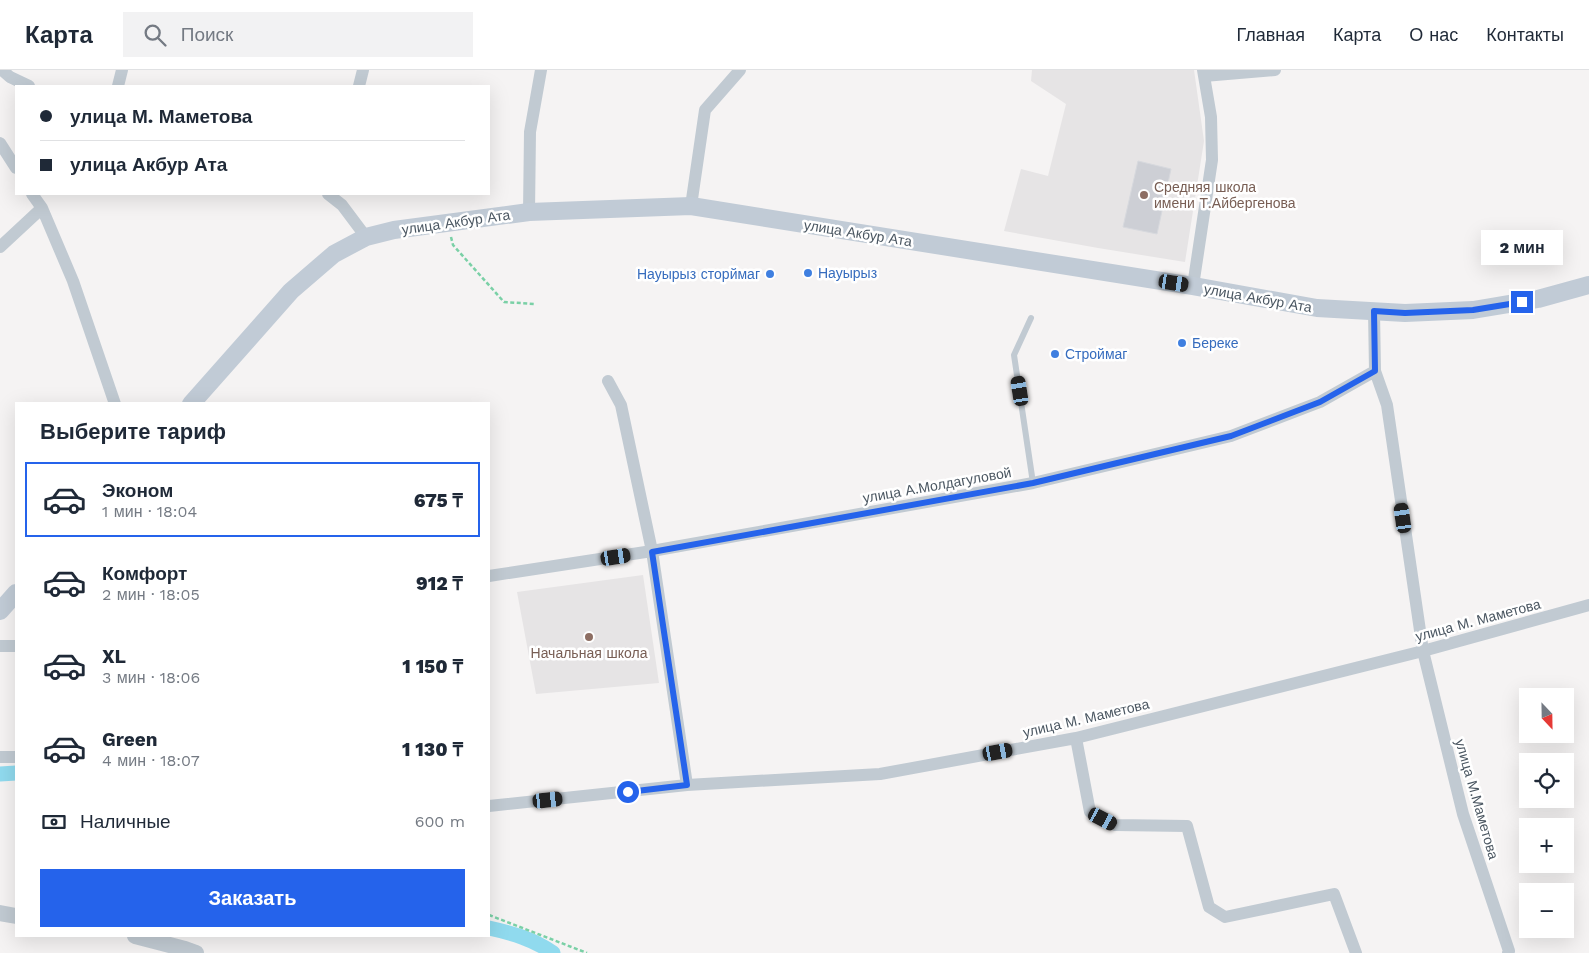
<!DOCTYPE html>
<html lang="ru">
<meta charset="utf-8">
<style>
:root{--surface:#fff;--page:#f2f2f3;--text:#1f2937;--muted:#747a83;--line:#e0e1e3;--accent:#2563eb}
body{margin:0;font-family:"Work Sans",sans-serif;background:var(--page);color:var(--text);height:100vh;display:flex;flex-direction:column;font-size:19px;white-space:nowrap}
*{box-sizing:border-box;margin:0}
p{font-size:16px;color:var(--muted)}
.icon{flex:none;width:28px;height:28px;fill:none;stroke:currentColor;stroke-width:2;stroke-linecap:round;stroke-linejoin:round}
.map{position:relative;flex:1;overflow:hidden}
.sheet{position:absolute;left:15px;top:332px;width:475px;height:535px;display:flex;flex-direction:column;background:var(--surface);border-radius:0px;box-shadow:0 5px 20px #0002}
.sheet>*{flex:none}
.hud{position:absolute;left:15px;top:15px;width:475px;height:110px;border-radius:0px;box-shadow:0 5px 20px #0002;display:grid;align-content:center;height:110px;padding:0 25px;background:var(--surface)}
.needle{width:32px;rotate:158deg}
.fabs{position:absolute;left:1519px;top:618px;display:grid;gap:10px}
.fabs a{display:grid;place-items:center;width:55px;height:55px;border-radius:0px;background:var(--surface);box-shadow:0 5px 20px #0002;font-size:25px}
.end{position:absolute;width:22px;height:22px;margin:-11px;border:6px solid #2563eb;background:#fff;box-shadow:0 0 0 2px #fff}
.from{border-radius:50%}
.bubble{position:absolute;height:35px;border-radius:0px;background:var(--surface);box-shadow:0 5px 20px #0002;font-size:16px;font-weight:800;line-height:35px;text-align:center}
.car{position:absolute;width:15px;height:30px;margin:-15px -8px;border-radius:6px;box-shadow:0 0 4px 1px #0007;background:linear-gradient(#222 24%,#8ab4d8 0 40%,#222 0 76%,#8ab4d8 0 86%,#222 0)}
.hud b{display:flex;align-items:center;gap:18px;height:48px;font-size:19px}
.hud b+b{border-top:1px solid var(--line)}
.hud i{width:12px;height:12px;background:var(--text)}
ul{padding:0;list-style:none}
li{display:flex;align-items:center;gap:15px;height:75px;margin:0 10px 8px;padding:0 15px;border:2px solid transparent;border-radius:0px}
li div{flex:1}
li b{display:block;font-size:19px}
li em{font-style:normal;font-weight:800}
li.current{border-color:var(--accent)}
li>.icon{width:45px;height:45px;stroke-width:1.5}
h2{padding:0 25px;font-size:22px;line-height:60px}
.pay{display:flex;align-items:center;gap:12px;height:55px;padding:0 25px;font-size:19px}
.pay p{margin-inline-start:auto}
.button{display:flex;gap:10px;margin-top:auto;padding:10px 25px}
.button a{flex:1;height:58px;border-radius:0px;background:var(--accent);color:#fff;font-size:20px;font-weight:800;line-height:58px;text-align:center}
header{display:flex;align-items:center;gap:30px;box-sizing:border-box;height:70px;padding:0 25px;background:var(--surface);border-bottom:1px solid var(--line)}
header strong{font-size:24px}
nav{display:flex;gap:28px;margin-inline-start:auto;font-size:18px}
.search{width:350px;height:45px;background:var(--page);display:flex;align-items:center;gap:12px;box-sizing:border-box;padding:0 18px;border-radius:0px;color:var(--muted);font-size:19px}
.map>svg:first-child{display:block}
.education{fill:#e6e4e5}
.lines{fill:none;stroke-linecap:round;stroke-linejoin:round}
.canal{stroke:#90daee;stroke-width:15}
.building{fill:#cdcfd5;stroke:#d7d9de}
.path{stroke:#7ad0a6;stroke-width:2.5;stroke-dasharray:4 2.5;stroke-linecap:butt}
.service{stroke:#c1cad2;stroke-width:6}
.minor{stroke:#c1cad2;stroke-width:12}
.tertiary{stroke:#c1cad2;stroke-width:16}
.secondary{stroke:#c1cbd6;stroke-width:18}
.route{stroke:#2563eb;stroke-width:6}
.education-dot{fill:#8d6e63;stroke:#fff;stroke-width:2}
.shop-dot{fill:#3f7fe0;stroke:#fff;stroke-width:2}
.labels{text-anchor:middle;stroke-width:5;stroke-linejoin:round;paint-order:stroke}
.education-label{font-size:14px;fill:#785e54;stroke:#fff;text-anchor:start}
.street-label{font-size:14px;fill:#4a5661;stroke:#fff}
.shop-label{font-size:14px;fill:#366cbe;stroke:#fff;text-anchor:start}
</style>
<header>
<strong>Карта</strong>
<div class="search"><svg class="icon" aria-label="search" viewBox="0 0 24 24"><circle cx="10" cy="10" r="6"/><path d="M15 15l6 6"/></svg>Поиск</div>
<nav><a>Главная</a><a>Карта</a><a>О нас</a><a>Контакты</a></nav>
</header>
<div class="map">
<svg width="1589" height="883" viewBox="0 0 1589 883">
<rect width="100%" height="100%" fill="#f5f3f3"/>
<path class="education" d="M1032 0H1194L1204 71 1185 192 1098 178 1004 161 1021 99 1048 106 1066 34 1031 11Z
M643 505 659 613 536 624 517 522Z"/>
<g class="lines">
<path class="canal" d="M0 704 16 703
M489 858C512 863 533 869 553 883"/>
</g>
<path class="building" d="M1138 91 1171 99 1157 164 1123 157Z"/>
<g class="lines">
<path class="path" d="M451 167 453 175 504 232 535 234
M489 845 587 883"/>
<path class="service" d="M1031 248 1014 285 1033 413"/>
<path class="minor" d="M2 0 10 7 29 16
M1204 6 1275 0
M118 16 122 0
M359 16 363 0
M0 73 16 98
M32 124 42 138 73 211 115 334
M328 124 342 135 366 167
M691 136 705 40 740 0
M529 142 530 62 541 0
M0 177 42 138
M1193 216 1212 90 1211 47 1203 0
M1374 241 1375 301 1387 335 1423 581 1463 744 1509 881 1508 883
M608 311 621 335 652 481 687 715
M489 506 652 481 1033 413 1231 366 1320 332 1375 301
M0 576H16
M1076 668 1090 742 1115 755 1187 756 1209 837 1225 847 1334 824 1356 883
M0 687H16
M489 736 687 715 880 704 1076 668 1423 581 1589 535"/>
<path class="tertiary" d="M0 843 16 846
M135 866 185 879 196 883"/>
<path class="secondary" d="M191 334 291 221 334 184 366 167 394 160 529 142 691 136 1193 216 1317 238 1405 243 1473 240 1538 229 1589 215
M0 541 16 523"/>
</g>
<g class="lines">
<path class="route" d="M628 722 687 715 652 482 1033 413 1231 366 1320 332 1375 301 1374 241 1405 243 1473 240 1522 232"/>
</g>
<g class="education-dot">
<circle cx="1144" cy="125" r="5"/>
<circle cx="589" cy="567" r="5"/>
</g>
<g class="shop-dot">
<circle cx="808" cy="203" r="5"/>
<circle cx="770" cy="204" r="5"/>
<circle cx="1182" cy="273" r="5"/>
<circle cx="1055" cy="284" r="5"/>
</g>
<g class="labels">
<g class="education-label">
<text x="1154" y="122">Средняя школа<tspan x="1154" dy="16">имени Т.Айбергенова</tspan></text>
<text x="589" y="588" text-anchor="middle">Начальная школа</text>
</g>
<g class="street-label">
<text transform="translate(456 152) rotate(-8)" y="5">улица Акбур Ата</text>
<text transform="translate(858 163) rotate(9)" y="5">улица Акбур Ата</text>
<text transform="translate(1258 228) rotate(10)" y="5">улица Акбур Ата</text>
<text transform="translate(937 415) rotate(-10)" y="5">улица А.Молдагуловой</text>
<text transform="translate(1478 550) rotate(-15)" y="5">улица М. Маметова</text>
<text transform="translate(1086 648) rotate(-13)" y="5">улица М. Маметова</text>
<text transform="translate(1477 729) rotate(74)" y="5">улица М.Маметова</text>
</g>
<g class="shop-label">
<text x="818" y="208">Науырыз</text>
<text x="760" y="209" text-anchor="end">Науырыз сторймаг</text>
<text x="1192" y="278">Береке</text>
<text x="1065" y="289">Строймаг</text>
</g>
</g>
</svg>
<div class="fabs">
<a><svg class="needle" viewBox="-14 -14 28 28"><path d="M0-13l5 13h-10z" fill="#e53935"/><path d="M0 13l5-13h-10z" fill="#747a83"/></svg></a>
<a><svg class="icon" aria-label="locate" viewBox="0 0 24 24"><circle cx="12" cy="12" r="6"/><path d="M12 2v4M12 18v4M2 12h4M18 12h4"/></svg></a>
<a>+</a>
<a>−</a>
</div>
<i class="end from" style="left:628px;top:722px"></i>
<i class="end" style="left:1522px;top:232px"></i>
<div class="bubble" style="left:1481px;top:160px;width:82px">2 мин</div>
<i class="car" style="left:1174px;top:213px;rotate:99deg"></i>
<i class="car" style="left:1020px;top:321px;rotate:351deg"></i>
<i class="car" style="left:1403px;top:448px;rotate:352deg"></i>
<i class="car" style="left:616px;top:487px;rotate:81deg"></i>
<i class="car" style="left:998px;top:682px;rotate:80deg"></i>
<i class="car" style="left:548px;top:730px;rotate:84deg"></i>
<i class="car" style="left:1103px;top:749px;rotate:118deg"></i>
<div class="hud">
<b><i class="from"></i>улица М. Маметова</b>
<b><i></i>улица Акбур Ата</b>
</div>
<section class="sheet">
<h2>Выберите тариф</h2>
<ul>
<li class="current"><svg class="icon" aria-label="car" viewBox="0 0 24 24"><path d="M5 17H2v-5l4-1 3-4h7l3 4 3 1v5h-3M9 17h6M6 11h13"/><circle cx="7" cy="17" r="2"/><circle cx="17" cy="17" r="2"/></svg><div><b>Эконом</b><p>1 мин · 18:04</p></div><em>675 ₸</em></li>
<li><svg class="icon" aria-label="car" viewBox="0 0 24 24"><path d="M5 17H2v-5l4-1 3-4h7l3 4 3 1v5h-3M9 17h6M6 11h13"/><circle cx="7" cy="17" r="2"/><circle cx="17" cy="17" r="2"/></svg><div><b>Комфорт</b><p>2 мин · 18:05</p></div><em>912 ₸</em></li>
<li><svg class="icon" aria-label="car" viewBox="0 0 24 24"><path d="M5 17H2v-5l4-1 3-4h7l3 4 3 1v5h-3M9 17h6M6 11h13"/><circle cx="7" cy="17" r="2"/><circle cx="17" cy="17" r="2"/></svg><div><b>XL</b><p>3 мин · 18:06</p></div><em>1 150 ₸</em></li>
<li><svg class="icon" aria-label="car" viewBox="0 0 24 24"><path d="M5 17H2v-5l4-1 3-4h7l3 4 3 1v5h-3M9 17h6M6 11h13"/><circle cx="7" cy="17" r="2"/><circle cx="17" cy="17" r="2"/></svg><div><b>Green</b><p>4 мин · 18:07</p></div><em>1 130 ₸</em></li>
</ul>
<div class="pay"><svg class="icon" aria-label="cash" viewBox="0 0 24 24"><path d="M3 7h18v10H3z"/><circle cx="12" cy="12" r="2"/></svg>Наличные<p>600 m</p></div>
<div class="button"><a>Заказать</a></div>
</section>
</div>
